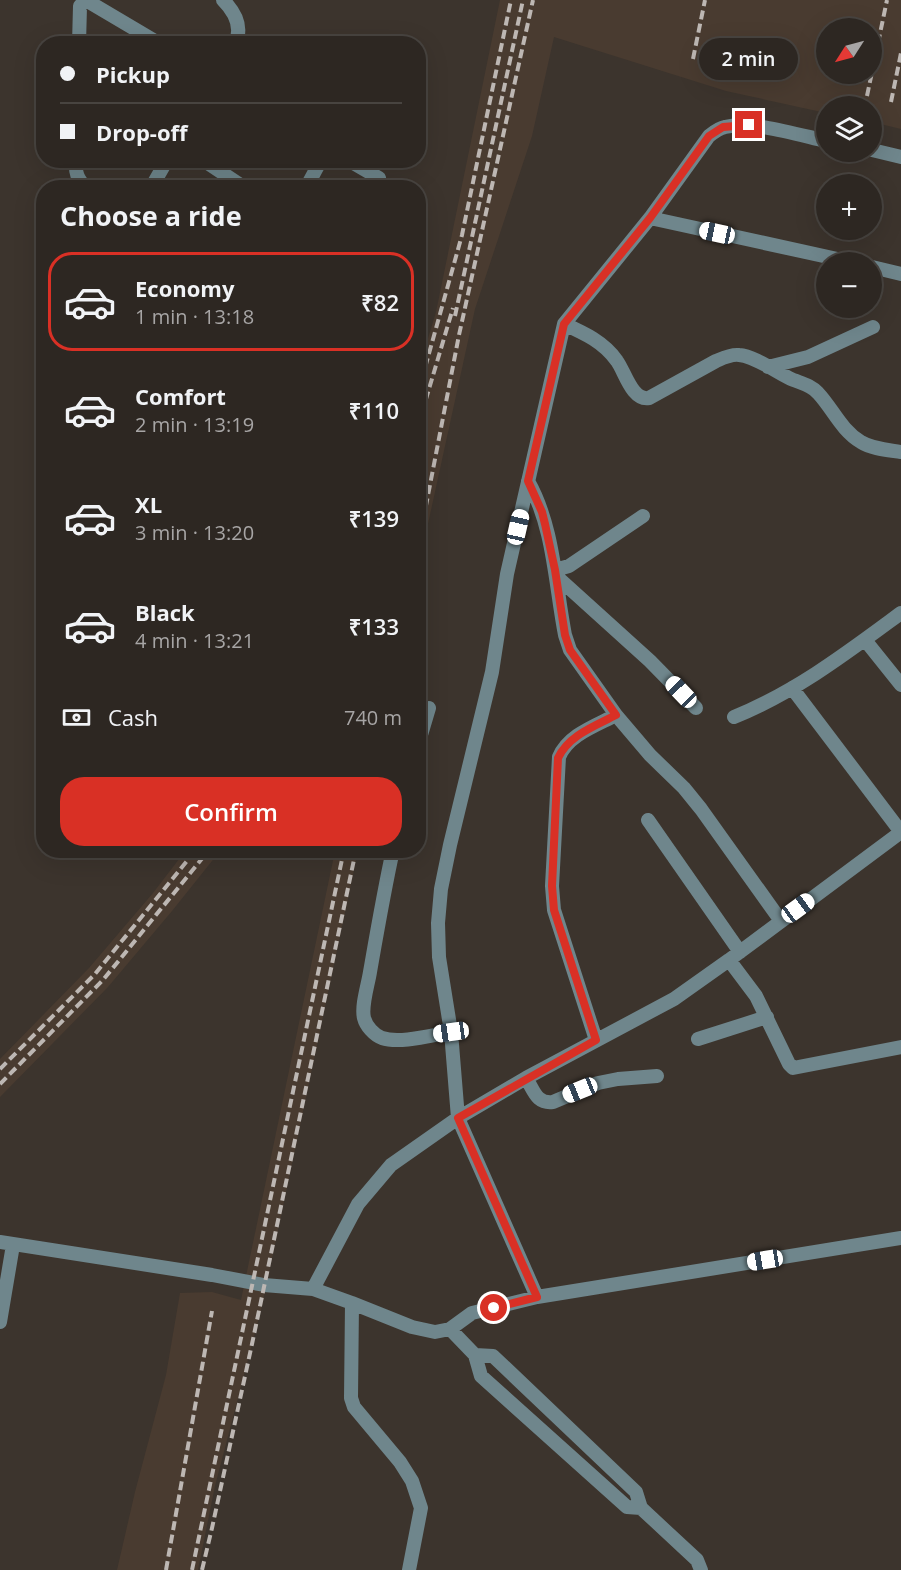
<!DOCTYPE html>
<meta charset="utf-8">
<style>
:root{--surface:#2d2722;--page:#39332f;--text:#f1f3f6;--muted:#a7a5a5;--line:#484440;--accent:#d93025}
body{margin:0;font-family:"Open Sans",sans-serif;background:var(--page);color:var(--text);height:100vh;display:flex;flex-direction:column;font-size:22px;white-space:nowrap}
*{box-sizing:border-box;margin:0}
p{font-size:20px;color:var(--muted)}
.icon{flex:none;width:33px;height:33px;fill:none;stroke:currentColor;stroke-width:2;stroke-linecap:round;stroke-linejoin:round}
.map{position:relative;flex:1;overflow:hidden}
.details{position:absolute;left:36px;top:180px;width:390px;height:678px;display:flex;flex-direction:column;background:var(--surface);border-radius:24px;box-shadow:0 6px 24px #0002,0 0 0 2px var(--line)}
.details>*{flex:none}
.guide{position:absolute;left:36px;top:36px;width:390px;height:132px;border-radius:24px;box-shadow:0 6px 24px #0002,0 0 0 2px var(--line);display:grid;align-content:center;height:132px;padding:0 24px;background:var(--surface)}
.needle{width:39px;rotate:234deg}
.fabs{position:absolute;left:816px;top:18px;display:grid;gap:12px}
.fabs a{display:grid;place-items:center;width:66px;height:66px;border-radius:50%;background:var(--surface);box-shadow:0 6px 24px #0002,0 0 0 2px var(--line);font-size:30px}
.end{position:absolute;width:27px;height:27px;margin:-14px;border:8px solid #d93025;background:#fff;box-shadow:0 0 0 3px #fff}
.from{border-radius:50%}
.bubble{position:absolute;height:42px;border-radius:21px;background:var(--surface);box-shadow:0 6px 24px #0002,0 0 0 2px var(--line);font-size:20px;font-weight:600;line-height:42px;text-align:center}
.car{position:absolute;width:18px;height:36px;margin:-18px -9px;border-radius:8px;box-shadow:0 0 4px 2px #0007;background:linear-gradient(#fff 24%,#345 0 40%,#fff 0 76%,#345 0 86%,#fff 0)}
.guide b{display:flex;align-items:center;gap:21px;height:57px;font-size:22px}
.guide b+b{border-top:2px solid var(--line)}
.guide i{width:15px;height:15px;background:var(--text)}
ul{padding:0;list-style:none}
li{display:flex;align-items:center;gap:18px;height:99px;margin:0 12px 9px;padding:0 12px;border:3px solid transparent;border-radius:24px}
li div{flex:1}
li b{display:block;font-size:22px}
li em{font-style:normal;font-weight:600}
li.on{border-color:var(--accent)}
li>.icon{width:54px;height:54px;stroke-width:1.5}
h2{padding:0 24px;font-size:27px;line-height:72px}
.pay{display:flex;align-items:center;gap:15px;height:66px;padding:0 24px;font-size:22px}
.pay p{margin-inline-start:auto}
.action{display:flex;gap:12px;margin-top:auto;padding:12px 24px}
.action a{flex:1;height:69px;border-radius:24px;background:var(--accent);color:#fff;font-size:24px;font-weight:600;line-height:69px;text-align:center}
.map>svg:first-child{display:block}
.built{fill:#493b30;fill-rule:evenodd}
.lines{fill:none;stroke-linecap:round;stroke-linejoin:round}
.minor{stroke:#6f868c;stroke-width:14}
.rail{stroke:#bdb7b3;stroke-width:4;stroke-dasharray:9 4.5;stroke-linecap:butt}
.route{stroke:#d93025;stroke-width:8}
</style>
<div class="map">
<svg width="901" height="1570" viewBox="0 0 901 1570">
<rect width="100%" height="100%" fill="#3c342d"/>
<path class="built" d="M500 0H901V129L872 122V106H826V113L726 91 554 37 532 136 475 309 419 565V368L436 312ZM826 28H872V74H826Z
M186 850 220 851 172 911 108 987 0 1097V1059L89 968 153 893Z
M335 851H358L262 1306 215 1486 198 1570H117L135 1492 166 1375 180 1293 212 1292 241 1300Z"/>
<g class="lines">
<path class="minor" d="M223 0C235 12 243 27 235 44
M79 44 80 6 84 2H89L160 44
M872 150 901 157
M76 160C75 172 77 180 87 188
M203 160 245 188
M348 160 379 178
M151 188 167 160
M306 188 321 160
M650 218 851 262
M872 267 901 274
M564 324C584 333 604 342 617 361 625 372 632 401 649 398L716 361C723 358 731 354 739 355 754 356 775 371 789 378 799 383 810 384 818 393 833 409 841 430 861 442 872 449 888 450 901 452
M768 367 808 357 873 327
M528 481C554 527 555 584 565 635L570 650 616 715C595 726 568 735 559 757L552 886 554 910 596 1040
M555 570 569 566 643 516
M556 576 650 661 696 708
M865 640 901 685
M792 688 901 832
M616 715 650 755 684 788 701 809 781 921
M734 717C796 692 848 652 901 613
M418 745 429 708
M648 820 740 952
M393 850C384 891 377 932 370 972 368 985 361 1006 364 1018 366 1026 374 1035 382 1038 400 1044 432 1035 451 1032
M729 960 756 996 789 1064 793 1068 901 1047
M698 1039 767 1017
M526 1078C534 1090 536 1104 553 1102L598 1083 618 1079 657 1076
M0 1242 212 1275 264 1285 313 1289 352 1303 412 1327 435 1332 450 1329 472 1313 537 1297 901 1238
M313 1289 358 1204 391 1165 458 1118 526 1078 674 999 729 960 901 832
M537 1297 458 1118 451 1032 439 957 438 923 441 889 450 845 492 672 507 574 564 324 650 218 709 136C714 132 719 128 725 127 751 120 799 135 826 141
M352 1303 351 1398 354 1407 400 1462 412 1481 421 1508 409 1570
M0 1322 13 1245
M450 1329 475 1355 481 1376 627 1507 641 1508
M475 1355 493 1356 636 1492 641 1508 697 1560 701 1570"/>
<path class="rail" d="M693 59 705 0
M867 96 887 0
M891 102 901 53
M455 316 523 0
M418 393 462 235 511 0
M418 426 453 308
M418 499 423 475
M418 547 459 335 533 0
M0 1069 95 974 196 850
M0 1084 103 980 209 850
M166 1570 212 1311
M192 1570 344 850
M202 1570 212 1528 252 1344 356 850"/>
</g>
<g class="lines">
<path class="route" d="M494 1308 537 1297 458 1118 596 1040 554 910 552 886 558 758C569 735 595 726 616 715L570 650 565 635 555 570 545 524 542 512 528 481 564 324 650 218 709 136 723 127 749 125"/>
</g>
</svg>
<div class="fabs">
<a><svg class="needle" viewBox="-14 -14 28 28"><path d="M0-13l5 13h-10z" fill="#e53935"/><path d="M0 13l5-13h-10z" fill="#a7a5a5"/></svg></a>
<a><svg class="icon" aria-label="layers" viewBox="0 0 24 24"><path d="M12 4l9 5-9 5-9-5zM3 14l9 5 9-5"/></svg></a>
<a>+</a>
<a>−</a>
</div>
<i class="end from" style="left:494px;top:1308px"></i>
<i class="end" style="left:749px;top:125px"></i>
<div class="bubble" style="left:699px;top:38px;width:99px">2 min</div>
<i class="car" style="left:717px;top:233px;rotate:282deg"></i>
<i class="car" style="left:518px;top:527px;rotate:13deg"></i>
<i class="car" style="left:681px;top:692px;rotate:316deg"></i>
<i class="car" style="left:798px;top:908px;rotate:54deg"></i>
<i class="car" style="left:451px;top:1032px;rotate:262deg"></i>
<i class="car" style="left:580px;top:1090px;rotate:248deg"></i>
<i class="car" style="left:765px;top:1260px;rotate:261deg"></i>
<div class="guide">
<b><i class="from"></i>Pickup</b>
<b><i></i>Drop-off</b>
</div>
<section class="details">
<h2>Choose a ride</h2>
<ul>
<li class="on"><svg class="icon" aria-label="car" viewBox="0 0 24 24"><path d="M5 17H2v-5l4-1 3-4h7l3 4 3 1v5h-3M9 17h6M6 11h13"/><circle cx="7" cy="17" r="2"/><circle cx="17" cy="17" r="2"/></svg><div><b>Economy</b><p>1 min · 13:18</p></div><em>₹82</em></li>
<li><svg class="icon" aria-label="car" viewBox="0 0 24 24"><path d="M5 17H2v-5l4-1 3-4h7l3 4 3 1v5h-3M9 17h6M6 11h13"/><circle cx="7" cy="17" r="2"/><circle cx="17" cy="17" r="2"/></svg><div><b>Comfort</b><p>2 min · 13:19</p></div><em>₹110</em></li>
<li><svg class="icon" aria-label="car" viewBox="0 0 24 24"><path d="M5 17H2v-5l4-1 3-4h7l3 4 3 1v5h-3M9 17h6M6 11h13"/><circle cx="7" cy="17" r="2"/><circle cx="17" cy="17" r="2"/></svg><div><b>XL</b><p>3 min · 13:20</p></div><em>₹139</em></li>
<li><svg class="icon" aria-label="car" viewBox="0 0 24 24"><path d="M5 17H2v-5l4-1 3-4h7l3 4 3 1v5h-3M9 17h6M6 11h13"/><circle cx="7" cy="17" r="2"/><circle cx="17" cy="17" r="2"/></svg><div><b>Black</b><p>4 min · 13:21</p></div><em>₹133</em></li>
</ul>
<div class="pay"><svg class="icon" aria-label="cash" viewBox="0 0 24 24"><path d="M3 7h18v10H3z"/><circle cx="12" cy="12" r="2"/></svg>Cash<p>740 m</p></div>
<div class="action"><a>Confirm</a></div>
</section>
</div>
